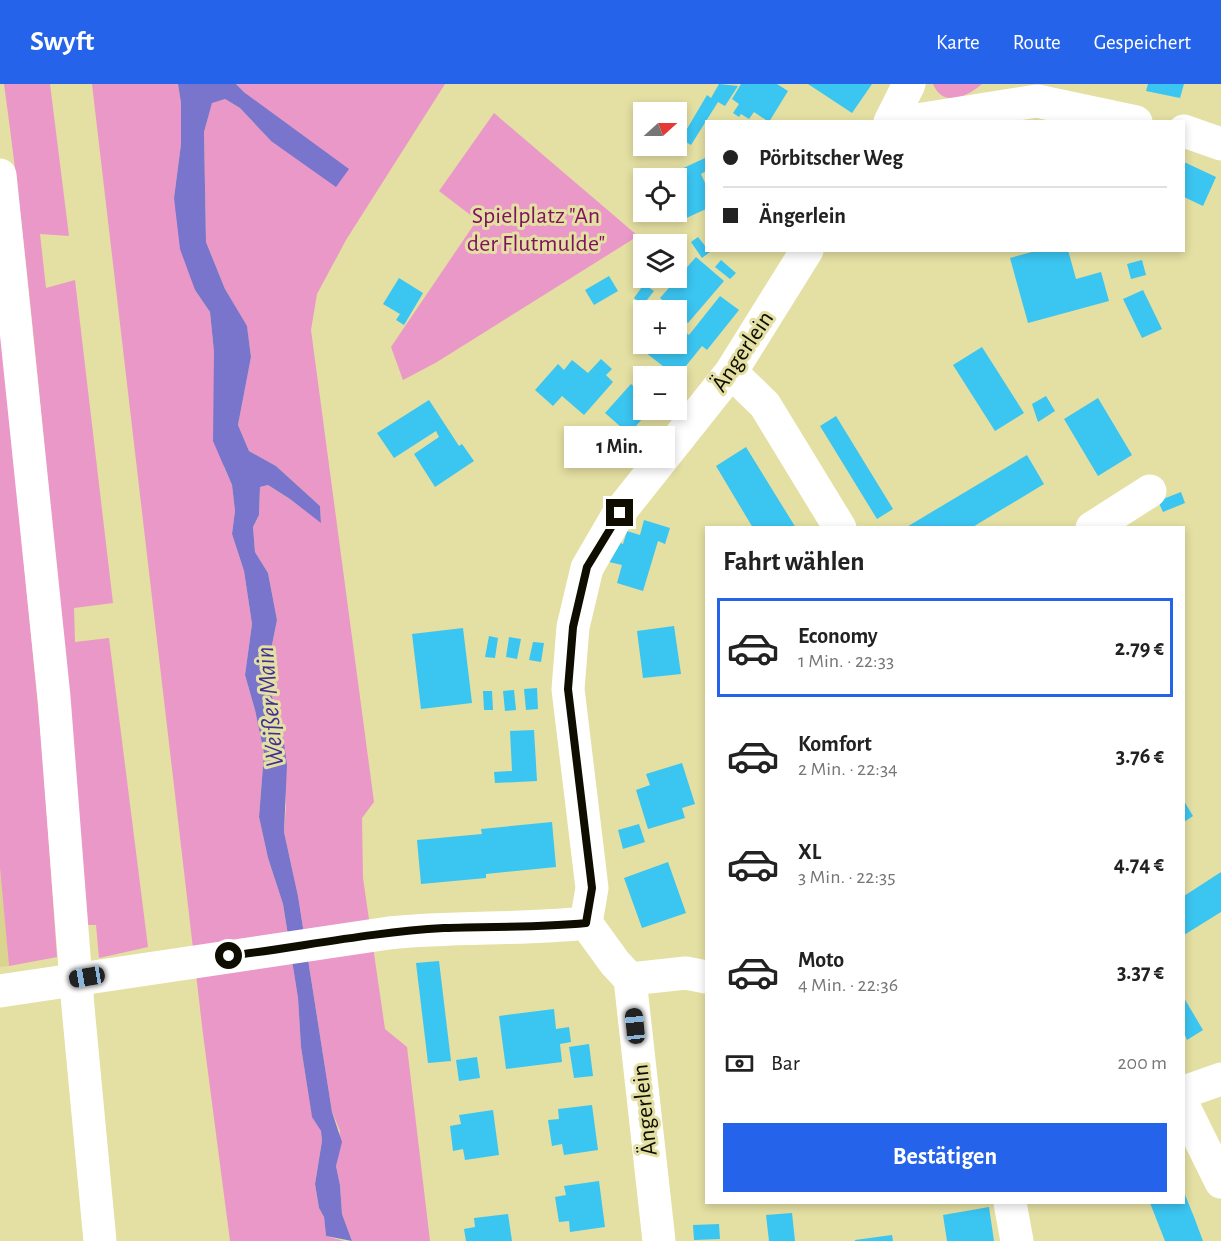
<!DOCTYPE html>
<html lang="de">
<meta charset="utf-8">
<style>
:root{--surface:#fff;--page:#f6f6f6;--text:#222;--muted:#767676;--line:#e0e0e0;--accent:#2563eb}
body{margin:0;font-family:"Alegreya Sans",sans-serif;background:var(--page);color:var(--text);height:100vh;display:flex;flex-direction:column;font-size:22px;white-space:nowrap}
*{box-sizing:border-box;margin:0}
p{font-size:20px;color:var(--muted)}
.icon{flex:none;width:33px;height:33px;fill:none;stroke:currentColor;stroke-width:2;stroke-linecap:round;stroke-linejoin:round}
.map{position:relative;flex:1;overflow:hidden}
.drawer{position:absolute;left:705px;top:442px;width:480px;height:678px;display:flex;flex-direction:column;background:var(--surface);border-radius:0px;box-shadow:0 3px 9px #0003}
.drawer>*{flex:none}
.hud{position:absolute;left:705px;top:36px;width:480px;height:132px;border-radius:0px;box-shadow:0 3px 9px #0003;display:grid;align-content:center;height:132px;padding:0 18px;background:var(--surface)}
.needle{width:39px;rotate:69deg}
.tools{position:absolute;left:633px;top:18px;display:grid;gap:12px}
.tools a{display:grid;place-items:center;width:54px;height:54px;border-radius:0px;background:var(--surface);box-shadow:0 3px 9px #0003;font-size:30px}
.end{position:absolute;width:27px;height:27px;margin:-14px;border:8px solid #0f0d00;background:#fff;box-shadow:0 0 0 3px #fff}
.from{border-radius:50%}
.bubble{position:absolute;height:42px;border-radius:0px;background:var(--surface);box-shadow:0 3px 9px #0003;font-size:20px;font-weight:700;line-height:42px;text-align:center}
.car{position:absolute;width:18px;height:36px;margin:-18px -9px;border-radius:8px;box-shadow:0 0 4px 2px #0007;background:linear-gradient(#222 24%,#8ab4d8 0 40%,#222 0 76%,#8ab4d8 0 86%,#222 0)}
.hud b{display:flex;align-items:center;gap:21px;height:57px;font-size:22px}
.hud b+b{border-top:2px solid var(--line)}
.hud i{width:15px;height:15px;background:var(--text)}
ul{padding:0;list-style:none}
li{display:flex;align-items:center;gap:18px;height:99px;margin:0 12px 9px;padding:0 6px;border:3px solid transparent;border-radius:0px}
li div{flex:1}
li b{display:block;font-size:22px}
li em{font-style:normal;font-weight:700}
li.current{border-color:var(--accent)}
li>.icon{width:54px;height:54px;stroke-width:1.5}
h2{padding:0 18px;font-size:27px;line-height:72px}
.pay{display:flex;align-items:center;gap:15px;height:66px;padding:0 18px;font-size:22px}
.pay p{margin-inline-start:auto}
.action{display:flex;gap:12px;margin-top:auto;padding:12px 18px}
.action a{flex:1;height:69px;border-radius:0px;background:var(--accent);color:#fff;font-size:24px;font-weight:700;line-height:69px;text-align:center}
header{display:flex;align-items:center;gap:36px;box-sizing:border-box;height:84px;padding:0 30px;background:var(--accent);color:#fff}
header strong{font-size:28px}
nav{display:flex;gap:33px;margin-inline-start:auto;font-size:21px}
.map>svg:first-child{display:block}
.built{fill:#dad48f}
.green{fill:#ea98c8}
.water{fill:#7975cc}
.building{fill:#3bc5f1}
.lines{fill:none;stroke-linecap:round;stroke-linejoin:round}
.minor{stroke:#fff;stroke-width:33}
.highway{stroke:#fff;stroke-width:33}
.route{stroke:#0f0d00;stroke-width:8}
.labels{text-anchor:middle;stroke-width:6;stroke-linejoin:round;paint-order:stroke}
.park-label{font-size:24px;fill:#7f125e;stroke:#e4dfa2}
.street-label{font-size:24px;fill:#0f0d00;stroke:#e4dfa2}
.water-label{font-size:26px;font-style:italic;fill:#3f2e94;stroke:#e4dfa2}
</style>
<header>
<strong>Swyft</strong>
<nav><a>Karte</a><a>Route</a><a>Gespeichert</a></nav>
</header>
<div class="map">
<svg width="1221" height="1157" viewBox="0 0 1221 1157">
<rect width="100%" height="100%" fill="#e4dfa2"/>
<path class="built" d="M0 784 9 882 0 883Z"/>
<path class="green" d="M4 0H50L69 152 40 150 46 204 75 196 113 519 74 524 75 558 109 554 148 863 99 874 96 841H86C76 698 63 555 49 411 36 274 23 137 4 0Z
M92 0H178L181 19V60L174 114 195 206 210 228 214 268 215 308 224 383 232 401 235 427 232 450 244 487 252 540 245 591 255 626 264 669 259 733 268 774 283 820 298 914 301 963 312 1032 321 1047 322 1057 315 1100 319 1124 324 1133 326 1152 344 1157H230L203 950Z
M236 0H445L346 156 317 210 311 246 374 718 362 734 363 794 385 945 407 963 430 1157H352L342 1130 340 1101 336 1082 340 1047 332 1028 298 812 284 748 286 722 281 638 270 607 269 576 277 536 268 489 255 468 253 443 259 431 260 403 268 401 290 415 321 438 320 422 276 382 249 367 238 341 251 273 247 243 225 205 206 158 204 48 212 18 225 15 240 24 271 57 245 9Z
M933 0H982C967 13 943 24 933 0Z
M494 29 638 152 437 278 403 296 391 263 477 136 439 107Z
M0 236 42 663 57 873 9 882 0 784Z"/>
<path class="water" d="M178 0H236L245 9 349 85 336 103 271 57 240 24 225 15 212 19 204 48 206 158 225 205 247 242 251 273 238 341 249 367 276 382 320 422 321 439 290 415 268 401 260 403 259 431 253 443 255 468 268 489 277 536 269 576 270 607 281 638 287 681 284 748 298 812 332 1028 342 1058 336 1082 340 1101 342 1130 352 1157 326 1152 324 1133 319 1124 315 1100 322 1057 321 1047 312 1033 301 963 298 914 283 820 268 774 259 733 264 669 255 626 245 591 252 540 244 487 232 450 235 427 232 401 213 357 214 268 210 228 195 206 180 165 174 114 181 60V19Z"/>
<path class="building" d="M719 0 738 2 725 22 718 18 691 61 681 55 707 11 711 14Z
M741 0H777L788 7 769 38 754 28 749 35 741 30 739 33 733 29 739 20 732 15Z
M808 0H872L852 29Z
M1148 0H1184L1180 14 1146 7Z
M705 74 706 87 701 90 706 101V125L682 136 676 126V94H662Z
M1184 78 1216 93 1203 122 1184 113Z
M698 153 706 163V166L710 168 702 174 691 158Z
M1039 166H1068L1076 195 1101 188 1109 217 1028 239 1010 174Z
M696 173 724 197 688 239 676 229V226H674L660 214Z
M721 176 736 189 730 195 715 183Z
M1142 176 1146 191 1131 195 1127 180Z
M609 192 618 207 594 221 585 206Z
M399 194 423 209 404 241 396 236 400 230 383 220Z
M644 200 654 207 643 221 634 214Z
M1143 206 1162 245 1142 254 1123 215Z
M720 212 739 226 707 266 702 262 677 293 641 265 646 260H676V241L689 251Z
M982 263 1024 329 995 347 953 281Z
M601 275 612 285 606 291 613 298 584 331 562 312 553 322 535 306 558 280 564 286 572 276 588 289Z
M631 300 644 311V326H650L629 350 605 329Z
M1046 312 1055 327 1038 338 1032 320Z
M1098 314 1132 371 1098 392 1064 335Z
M429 316 459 362 462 360 474 377 435 403 414 370 439 353 436 347 394 374 377 349Z
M836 332 893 425 877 435 820 342Z
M746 363 783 423 796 444H753L716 382Z
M1027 371 1044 400 976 441 971 444H905Z
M1181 408 1185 419 1163 428 1158 417Z
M644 436 670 444 665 460 658 457 643 507 617 499 622 481 609 478 616 457 623 460 627 447 640 451Z
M674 542 681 590 643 594 637 547Z
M463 544 472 619 421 625 412 550Z
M489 552 498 554 495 574 485 573Z
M509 553 521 555 517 575 506 573Z
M533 558 544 559 541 578 529 576Z
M537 604 538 625 526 626 524 605Z
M514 606 516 626 505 627 503 607Z
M483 607H492L493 626H484Z
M534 646 537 697 495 699 494 688 512 687 510 647Z
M682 679 695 720 682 724 685 734 648 745 636 706 650 701 646 690Z
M1184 717 1193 732 1184 738Z
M552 738 556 783 486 790V794L421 800 417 756 482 750 481 745Z
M639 740 645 758 623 765 618 746Z
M668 778 686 829 642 844 624 794Z
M1221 788V828L1184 851V812Z
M439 877 451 977 428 979 416 879Z
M1184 914 1203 946 1187 956 1184 949Z
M554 925 556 945 569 943 571 958 560 960 562 978 506 985 499 932Z
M589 960 593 992 574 994 569 963Z
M477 973 480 994 459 997 456 976Z
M592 1021 598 1066 564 1071 562 1060 552 1062 548 1036 559 1035 558 1025Z
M493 1026 499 1071 465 1076 463 1065 453 1067 450 1042 461 1040 459 1031Z
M599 1097 605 1143 570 1148 569 1137 559 1138 555 1113 566 1111 564 1102Z
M1184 1108 1194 1133 1203 1157H1165L1150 1119H1184Z
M989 1123 994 1157H947L943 1131Z
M792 1129 795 1157H769L766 1131Z
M508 1130 512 1157H466L464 1145 475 1143 474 1134Z
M719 1140 720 1155 694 1156 693 1141Z
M892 1151 893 1157H855V1156Z"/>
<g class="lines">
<path class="minor" d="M890 38 909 0
M904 38 1037 17 1136 38
M1184 47 1221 60
M731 288 765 321 840 444
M1092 444 1150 407
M630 895 686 889 706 893
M0 907 389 849C455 842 521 846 586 839
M1184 1008 1221 995
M1184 1023 1221 1098
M1010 1119 1017 1157
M659 1157 630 895 615 879 586 839 592 804 568 605 573 543 587 484 619 429 731 288 807 166"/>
<path class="highway" d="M0 91 54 613 78 923 100 1157"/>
</g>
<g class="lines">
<path class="route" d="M229 872C300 863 372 848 444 844 492 842 538 844 586 839L592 804 568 605 573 543 587 483 620 429"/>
</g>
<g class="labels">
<g class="park-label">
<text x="536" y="139">Spielplatz "An<tspan x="536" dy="28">der Flutmulde"</tspan></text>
</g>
<g class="street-label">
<text transform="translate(742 267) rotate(-56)" y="8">Ängerlein</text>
<text transform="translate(644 1026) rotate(-96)" y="8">Ängerlein</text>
</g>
<g class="water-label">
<text transform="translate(269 623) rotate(-95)" y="9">Weißer Main</text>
</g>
</g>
</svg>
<div class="tools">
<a><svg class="needle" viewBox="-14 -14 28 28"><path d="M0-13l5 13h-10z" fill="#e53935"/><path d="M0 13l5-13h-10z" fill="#767676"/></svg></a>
<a><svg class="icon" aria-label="locate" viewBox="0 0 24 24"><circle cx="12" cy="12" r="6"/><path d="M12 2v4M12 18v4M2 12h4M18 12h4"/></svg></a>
<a><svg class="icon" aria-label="layers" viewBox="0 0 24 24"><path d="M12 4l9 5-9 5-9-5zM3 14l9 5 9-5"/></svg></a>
<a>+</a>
<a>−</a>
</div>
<i class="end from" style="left:229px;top:872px"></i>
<i class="end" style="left:620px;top:429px"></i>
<div class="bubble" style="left:564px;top:342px;width:111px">1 Min.</div>
<i class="car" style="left:87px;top:893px;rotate:261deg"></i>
<i class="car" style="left:635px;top:942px;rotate:354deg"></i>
<div class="hud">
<b><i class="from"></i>Pörbitscher Weg</b>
<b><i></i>Ängerlein</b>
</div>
<section class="drawer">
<h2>Fahrt wählen</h2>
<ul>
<li class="current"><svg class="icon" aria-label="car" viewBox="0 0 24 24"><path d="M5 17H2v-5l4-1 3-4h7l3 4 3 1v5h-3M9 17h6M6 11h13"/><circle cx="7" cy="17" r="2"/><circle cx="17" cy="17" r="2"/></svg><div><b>Economy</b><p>1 Min. · 22:33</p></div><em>2.79 €</em></li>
<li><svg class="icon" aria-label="car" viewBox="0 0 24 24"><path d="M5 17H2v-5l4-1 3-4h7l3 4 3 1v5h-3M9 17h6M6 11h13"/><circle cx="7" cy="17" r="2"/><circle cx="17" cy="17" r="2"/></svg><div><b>Komfort</b><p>2 Min. · 22:34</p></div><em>3.76 €</em></li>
<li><svg class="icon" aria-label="car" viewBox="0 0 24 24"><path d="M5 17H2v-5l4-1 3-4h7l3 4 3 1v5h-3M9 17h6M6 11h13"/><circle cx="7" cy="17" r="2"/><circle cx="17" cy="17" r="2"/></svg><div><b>XL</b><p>3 Min. · 22:35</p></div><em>4.74 €</em></li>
<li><svg class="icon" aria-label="car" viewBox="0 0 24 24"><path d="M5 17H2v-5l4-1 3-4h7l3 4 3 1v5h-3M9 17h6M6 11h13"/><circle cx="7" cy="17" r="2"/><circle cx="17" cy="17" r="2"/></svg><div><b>Moto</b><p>4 Min. · 22:36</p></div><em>3.37 €</em></li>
</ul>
<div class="pay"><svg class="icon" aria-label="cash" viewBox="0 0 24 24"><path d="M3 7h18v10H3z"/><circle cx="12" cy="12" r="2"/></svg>Bar<p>200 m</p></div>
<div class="action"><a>Bestätigen</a></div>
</section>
</div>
